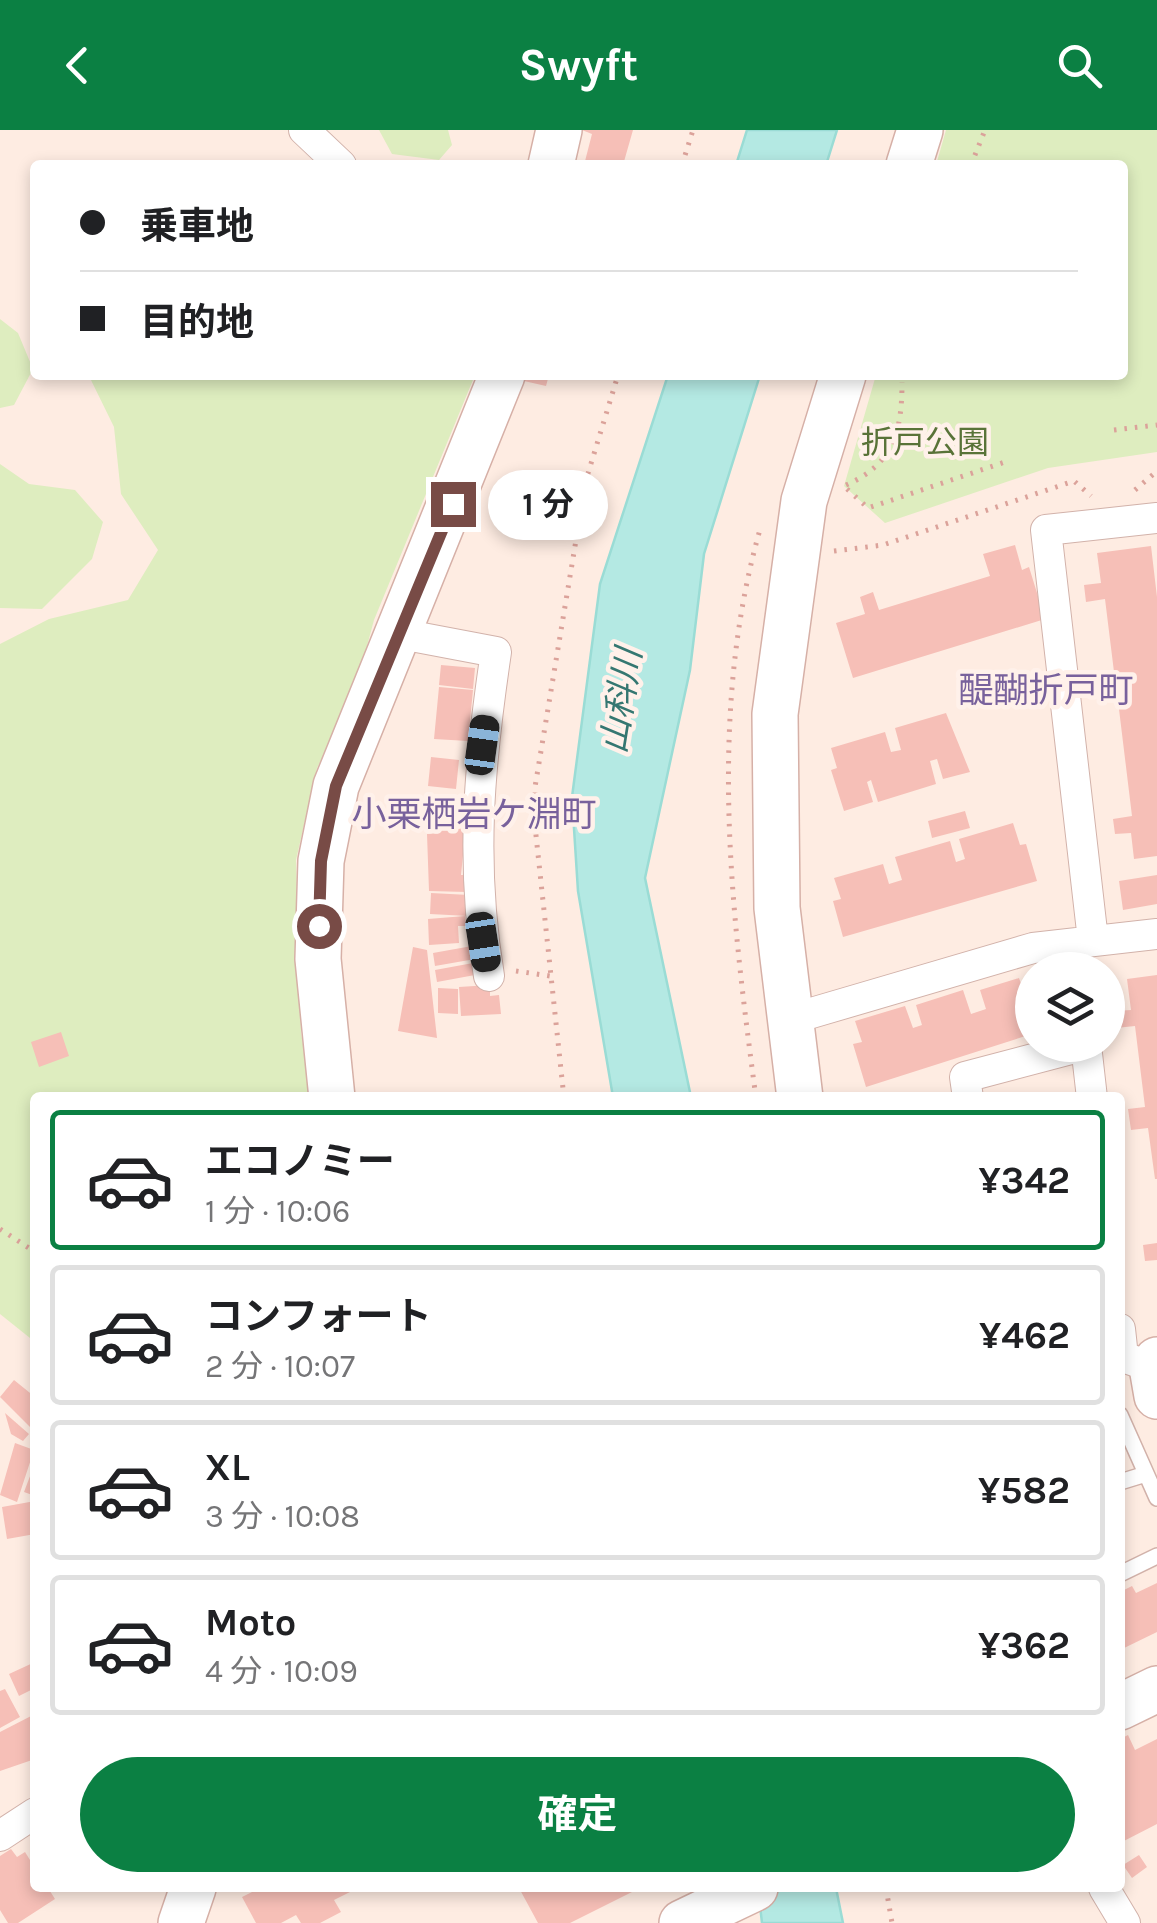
<!DOCTYPE html>
<html lang="ja">
<meta charset="utf-8">
<style>
:root{--surface:#fff;--page:#f6f6f6;--text:#202124;--muted:#757577;--line:#e0e0e0;--accent:#0b8043}
body{margin:0;font-family:Karla,"Noto Sans JP",sans-serif;background:var(--page);color:var(--text);height:100vh;display:flex;flex-direction:column;font-size:38px;white-space:nowrap}
*{box-sizing:border-box;margin:0}
p{font-size:32px;color:var(--muted)}
.icon{flex:none;width:55px;height:55px;fill:none;stroke:currentColor;stroke-width:2;stroke-linecap:round;stroke-linejoin:round}
.map{position:relative;flex:1;overflow:hidden}
.details{position:absolute;left:30px;top:962px;width:1095px;height:800px;display:flex;flex-direction:column;background:var(--surface);border-radius:10px;box-shadow:0 5px 15px #0003}
.details>*{flex:none}
.hud{position:absolute;left:30px;top:30px;width:1098px;height:220px;border-radius:10px;box-shadow:0 5px 15px #0003;display:grid;align-content:center;height:220px;padding:0 50px;background:var(--surface)}
.buttons{position:absolute;left:1015px;top:822px;display:grid;gap:20px}
.buttons a{display:grid;place-items:center;width:110px;height:110px;border-radius:50%;background:var(--surface);box-shadow:0 5px 15px #0003;font-size:50px}
.end{position:absolute;width:45px;height:45px;margin:-22px;border:12px solid #784b46;background:#fff;box-shadow:0 0 0 5px #fff}
.from{border-radius:50%}
.bubble{position:absolute;height:70px;border-radius:35px;background:var(--surface);box-shadow:0 5px 15px #0003;font-size:32px;font-weight:700;line-height:70px;text-align:center}
.car{position:absolute;width:30px;height:60px;margin:-30px -15px;border-radius:12px;box-shadow:0 0 8px 2px #0007;background:linear-gradient(#222 24%,#8ab4d8 0 40%,#222 0 76%,#8ab4d8 0 86%,#222 0)}
.hud b{display:flex;align-items:center;gap:35px;height:95px;font-size:38px}
.hud b+b{border-top:2px solid var(--line)}
.hud i{width:25px;height:25px;background:var(--text)}
ul{padding:18px 0 0;list-style:none}
li{display:flex;align-items:center;gap:30px;height:140px;margin:0 20px 15px;padding:0 30px;border:5px solid var(--line);border-radius:10px}
li div{flex:1}
li b{display:block;font-size:38px}
li em{font-style:normal;font-weight:700}
li.selected{border-color:var(--accent)}
li>.icon{width:90px;height:90px;stroke-width:1.5}
.cta{display:flex;gap:20px;margin-top:auto;padding:20px 50px}
.cta a{flex:1;height:115px;border-radius:60px;background:var(--accent);color:#fff;font-size:40px;font-weight:700;line-height:115px;text-align:center}
header{display:flex;justify-content:space-between;align-items:center;height:130px;padding:0 50px;background:var(--accent);color:#fff;font-size:45px;font-weight:700}
.map>svg:first-child{display:block}
.green{fill:#deedbf}
.water{fill:#b4e9e3;stroke:#9adcd5;stroke-width:2.5}
.building{fill:#f6bfb7}
.lines{fill:none;stroke-linecap:round;stroke-linejoin:round}
.lane-casing{stroke:#d2b2aa;stroke-width:18}
.street-casing{stroke:#d2b2aa;stroke-width:32}
.secondary-casing{stroke:#d6b0a7;stroke-width:48}
.path{stroke:#dba29a;stroke-width:5;stroke-dasharray:2.5 8;stroke-linecap:butt}
.lane{stroke:#fff;stroke-width:15}
.street{stroke:#fff;stroke-width:30}
.secondary{stroke:#fff;stroke-width:45}
.route{stroke:#784b46;stroke-width:12}
.labels{text-anchor:middle;stroke-width:9;stroke-linejoin:round;paint-order:stroke}
.park-label{font-size:32px;fill:#597338;stroke:#fff1ea}
.neighbourhood-label{font-size:35px;fill:#78619c;stroke:#fff1ea}
.water-label{font-size:35px;font-style:italic;fill:#357771;stroke:#fff1ea}
</style>
<header><svg class="icon" aria-label="back" viewBox="0 0 24 24"><path d="M15 5l-7 7 7 7"/></svg>Swyft<svg class="icon" aria-label="search" viewBox="0 0 24 24"><circle cx="10" cy="10" r="6"/><path d="M15 15l6 6"/></svg></header>
<div class="map">
<svg width="1157" height="1793" viewBox="0 0 1157 1793">
<rect width="100%" height="100%" fill="#feece2"/>
<path class="green" d="M379 0H448L452 15 439 30 392 24Z
M946 0H1157V322L1048 338 885 393 844 356 876 245H1122V35H936Z
M0 189 18 203 33 239 14 275 0 278Z
M61 245H475L374 490 353 568 317 638 296 730 301 903 313 967 35 968V1212L0 1184V514L49 489 128 470 158 420 121 364 114 297 89 246Z
M0 334 29 354 75 360 103 392 92 429 42 479 0 478Z"/>
<path class="water" d="M747 0H837L826 35H736Z
M668 245H760L704 424 690 540 645 748 691 967H613L578 761 572 667 600 454Z
M758 1758H836L843 1793H762Z"/>
<path class="building" d="M633 0 623 35H584L592 4 582 0Z
M526 245H549L546 256 524 251Z
M1015 415 1022 440 1029 437 1045 489 853 548 836 493 865 484 860 467 873 462 879 480 990 446 983 424Z
M1151 416 1157 467V726L1134 729 1131 703 1115 704 1113 689 1132 686 1118 571 1100 573 1098 552 1115 550 1105 469 1086 472 1084 455 1101 453 1097 423Z
M441 535 475 538 473 559 439 555Z
M439 557 473 560 468 611 434 609Z
M946 583 970 642 943 649 937 629 930 631 936 654 878 672 871 650 867 652 873 672 844 681 831 640 837 638 831 618 885 602 891 622 901 620 895 598Z
M431 627 459 630 456 659 428 656Z
M965 681 970 698 932 708 928 691Z
M429 684 467 685 461 745H468L467 762 429 761 427 704H439L428 703Z
M1013 693 1020 715 1026 714 1037 751 843 807 833 771 841 769 834 748 883 734 889 754 902 750 895 727 950 711 956 732 965 729 959 709Z
M1157 745V774L1123 780 1119 751Z
M431 763 469 765 468 786 430 784Z
M465 786 466 796H458L459 813 429 815 428 789Z
M472 816 475 829 435 836 433 823Z
M413 817 427 820 437 908 398 901Z
M473 833 475 845 437 852 435 840Z
M1157 845V1049H1155L1148 998 1131 1000 1128 979 1145 977 1135 896 1116 898 1114 881 1131 880 1127 849Z
M1019 848 1027 871 1032 869V904L866 957 853 914 862 912 855 891 905 876 913 898 922 895 916 875 963 860 971 884 986 879 980 860Z
M490 855V866L499 865 501 884 461 886 459 857Z
M438 858 458 859V884L438 883Z
M61 902 69 926 39 937 31 912Z
M1157 1113V1130L1145 1131 1143 1115Z
M14 1250 35 1267 32 1299 0 1267Z
M5 1283 29 1304 23 1311 11 1304Z
M15 1313 34 1320 17 1372 0 1365Z
M35 1333V1366L24 1362Z
M35 1371V1404L7 1409 2 1377Z
M1157 1453V1502L1120 1520V1462L1132 1456 1136 1463Z
M35 1532V1558L19 1566 9 1544Z
M5 1559 20 1587 0 1598V1561Z
M33 1585 35 1629 0 1641V1602Z
M1128 1605 1135 1620 1157 1609V1694L1120 1713V1609Z
M11 1719 17 1727 25 1722 35 1738V1758H48L55 1769 18 1793H8L0 1780V1726Z
M1139 1725 1147 1737 1132 1748 1123 1735Z
M252 1758H358L334 1770 341 1782 320 1793H301L296 1785 281 1793H256L242 1767 254 1761Z
M519 1758H640L570 1793H538Z"/>
<g class="lines">
<g class="lane-casing">
<path id="lane" d="M1120 1285 1157 1368
M1120 1352 1146 1344
M1120 1444 1157 1426"/>
</g>
<g class="street-casing">
<path id="street" d="M304 0 341 35
M401 504 496 522C479 636 470 732 489 846
M1093 810 1046 400 1157 388
M791 889 1033 818 1157 804
M1086 915 1092 968
M968 968 965 947 1086 915
M1120 1199 1123 1227 1152 1237
M0 1706 35 1683
M1104 1758 1125 1793"/>
</g>
<g class="secondary-casing">
<path id="secondary" d="M551 35 559 0
M909 35 920 0
M332 968 318 829 321 731 336 656 502 245
M800 968 777 778 775 584 804 371 843 245
M1157 1230 1152 1237 1157 1266
M1120 1577 1157 1559
M181 1793 193 1758
M682 1793 755 1758"/>
</g>
<path class="path" d="M682 35 693 0
M971 35 985 0
M1114 300 1157 295
M846 355C894 334 902 301 902 252
M847 359 868 378 1005 332
M1135 360 1157 341
M834 421 883 415 1074 351 1091 366
M516 841 550 846
M564 968 535 696V657L586 350 618 245
M756 968C731 780 707 582 761 396
M0 1099 35 1122
M886 1758 892 1793"/>
<use href="#lane" class="lane"/>
<use href="#street" class="street"/>
<use href="#secondary" class="secondary"/>
</g>
<g class="lines">
<path class="route" d="M319 796 321 731 336 656 453 374"/>
</g>
<g class="labels">
<g class="park-label">
<text x="925" y="323">折戸公園</text>
</g>
<g class="neighbourhood-label">
<text x="1046" y="572">醍醐折戸町</text>
<text x="474" y="696">小栗栖岩ケ淵町</text>
</g>
<g class="water-label">
<text transform="translate(621 571) rotate(-81)" y="12">山科川</text>
</g>
</g>
</svg>
<div class="buttons">
<a><svg class="icon" aria-label="layers" viewBox="0 0 24 24"><path d="M12 4l9 5-9 5-9-5zM3 14l9 5 9-5"/></svg></a>
</div>
<i class="end from" style="left:319px;top:796px"></i>
<i class="end" style="left:453px;top:374px"></i>
<div class="bubble" style="left:488px;top:340px;width:120px">1 分</div>
<i class="car" style="left:482px;top:615px;rotate:8deg"></i>
<i class="car" style="left:483px;top:812px;rotate:171deg"></i>
<div class="hud">
<b><i class="from"></i>乗車地</b>
<b><i></i>目的地</b>
</div>
<section class="details">
<ul>
<li class="selected"><svg class="icon" aria-label="car" viewBox="0 0 24 24"><path d="M5 17H2v-5l4-1 3-4h7l3 4 3 1v5h-3M9 17h6M6 11h13"/><circle cx="7" cy="17" r="2"/><circle cx="17" cy="17" r="2"/></svg><div><b>エコノミー</b><p>1 分 · 10:06</p></div><em>¥342</em></li>
<li><svg class="icon" aria-label="car" viewBox="0 0 24 24"><path d="M5 17H2v-5l4-1 3-4h7l3 4 3 1v5h-3M9 17h6M6 11h13"/><circle cx="7" cy="17" r="2"/><circle cx="17" cy="17" r="2"/></svg><div><b>コンフォート</b><p>2 分 · 10:07</p></div><em>¥462</em></li>
<li><svg class="icon" aria-label="car" viewBox="0 0 24 24"><path d="M5 17H2v-5l4-1 3-4h7l3 4 3 1v5h-3M9 17h6M6 11h13"/><circle cx="7" cy="17" r="2"/><circle cx="17" cy="17" r="2"/></svg><div><b>XL</b><p>3 分 · 10:08</p></div><em>¥582</em></li>
<li><svg class="icon" aria-label="car" viewBox="0 0 24 24"><path d="M5 17H2v-5l4-1 3-4h7l3 4 3 1v5h-3M9 17h6M6 11h13"/><circle cx="7" cy="17" r="2"/><circle cx="17" cy="17" r="2"/></svg><div><b>Moto</b><p>4 分 · 10:09</p></div><em>¥362</em></li>
</ul>
<div class="cta"><a>確定</a></div>
</section>
</div>
